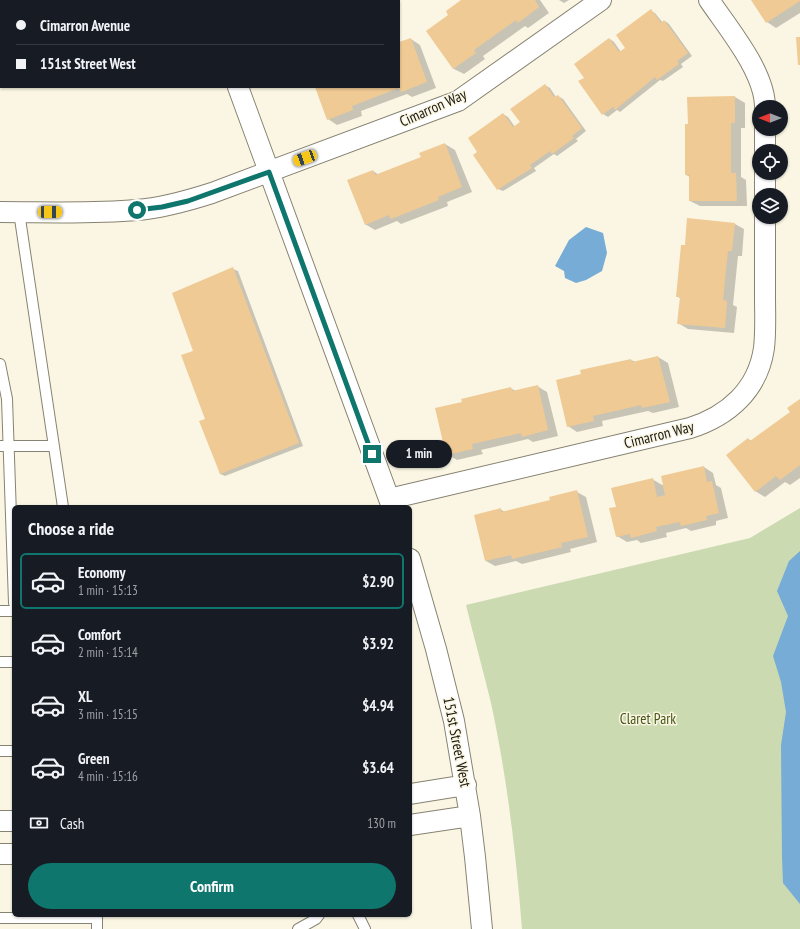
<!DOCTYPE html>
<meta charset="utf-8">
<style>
:root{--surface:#171b24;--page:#242831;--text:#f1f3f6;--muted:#9ea1a6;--line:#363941;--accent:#0f766e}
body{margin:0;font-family:"PT Sans Narrow",sans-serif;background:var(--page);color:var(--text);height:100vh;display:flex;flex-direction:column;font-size:15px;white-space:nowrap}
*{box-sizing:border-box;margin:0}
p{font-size:13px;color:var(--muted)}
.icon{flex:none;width:22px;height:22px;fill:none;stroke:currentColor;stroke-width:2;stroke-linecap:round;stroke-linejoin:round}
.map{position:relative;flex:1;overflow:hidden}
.side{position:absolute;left:12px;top:505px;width:400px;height:412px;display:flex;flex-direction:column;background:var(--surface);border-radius:6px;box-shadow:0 1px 3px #0004}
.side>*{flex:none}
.top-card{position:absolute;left:0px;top:0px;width:400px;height:88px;box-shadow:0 1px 3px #0004;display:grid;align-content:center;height:88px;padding:0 16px;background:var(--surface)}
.needle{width:26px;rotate:270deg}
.controls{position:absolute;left:752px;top:100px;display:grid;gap:8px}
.controls a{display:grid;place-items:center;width:36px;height:36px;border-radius:50%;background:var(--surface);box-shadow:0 1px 3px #0004;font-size:20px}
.end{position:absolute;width:18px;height:18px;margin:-9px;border:5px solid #0f766e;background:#fff;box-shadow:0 0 0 2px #fff}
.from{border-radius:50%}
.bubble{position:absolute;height:28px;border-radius:14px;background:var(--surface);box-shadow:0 1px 3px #0004;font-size:13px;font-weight:700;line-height:28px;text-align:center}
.car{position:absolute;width:12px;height:24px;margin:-12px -6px;border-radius:5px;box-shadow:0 0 3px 1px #0007;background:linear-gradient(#f5c518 24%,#345 0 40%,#f5c518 0 76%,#345 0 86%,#f5c518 0)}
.top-card b{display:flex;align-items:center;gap:14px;height:38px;font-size:15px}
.top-card b+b{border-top:1px solid var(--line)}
.top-card i{width:10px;height:10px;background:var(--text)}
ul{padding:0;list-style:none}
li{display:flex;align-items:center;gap:12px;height:56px;margin:0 8px 6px;padding:0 8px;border:2px solid transparent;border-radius:6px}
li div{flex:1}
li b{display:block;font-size:15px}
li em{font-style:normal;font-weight:700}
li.current{border-color:var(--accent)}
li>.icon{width:36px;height:36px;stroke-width:1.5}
h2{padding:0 16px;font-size:18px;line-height:48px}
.pay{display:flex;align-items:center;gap:10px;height:44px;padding:0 16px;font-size:15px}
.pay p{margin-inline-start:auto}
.primary-button{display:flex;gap:8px;margin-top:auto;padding:8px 16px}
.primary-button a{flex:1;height:46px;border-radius:24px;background:var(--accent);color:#fff;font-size:16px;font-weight:700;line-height:46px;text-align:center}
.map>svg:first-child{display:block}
.green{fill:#ccdab2}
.water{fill:#76acd5}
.shadow{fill:#0003}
.building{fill:#f0ca94}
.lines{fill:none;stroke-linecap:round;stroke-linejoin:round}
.service-casing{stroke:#878372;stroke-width:12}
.minor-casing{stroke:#878372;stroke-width:22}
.service{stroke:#fff;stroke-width:10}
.minor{stroke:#fff;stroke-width:20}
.route{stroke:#0f766e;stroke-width:5}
.labels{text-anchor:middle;stroke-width:3;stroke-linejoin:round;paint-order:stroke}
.street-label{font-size:15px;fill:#181710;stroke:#faf6e3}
.park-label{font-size:15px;fill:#465718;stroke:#faf6e3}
</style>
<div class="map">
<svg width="800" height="929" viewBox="0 0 800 929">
<rect width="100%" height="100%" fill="#faf6e3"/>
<path class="green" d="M800 508V929H522C516 853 507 777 491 703 483 670 474 638 466 605L750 538Z"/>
<path class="water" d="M586 227 603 233 607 253 602 271 586 280 576 283 565 278 564 271 555 266 569 240Z
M800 551V904L783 883 782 857 781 745 786 712 781 682 773 656 788 616 777 591 789 561Z"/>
<path class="shadow" d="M463 0H540L549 13 528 28 525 26 483 56 485 59 464 74 454 69 427 32 450 15Z
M559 0H569L564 3Z
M752 0H800V13L776 28 767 22Z
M651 11 655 13 663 23 665 21 669 24 692 56 681 64 683 67 663 81 660 80 620 112 617 110 608 117 603 114 585 78 610 39 614 42 621 52 626 48Z
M411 39 420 45 436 88 412 97 407 94 361 111 362 116 337 125 328 119 316 87H399V43Z
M545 85 550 88 556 97 558 96 563 99 586 131 576 139 578 141 557 156 554 154 534 168 536 171 503 191 498 189 479 152 503 114 508 117 515 127 521 123Z
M735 97 745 103V128H741V177L746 180 747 206H700L690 201V177L686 175 689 125 688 98Z
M445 144 455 150 472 192 447 202 448 206 401 224 397 221 375 230 365 224 373 171 379 175 422 158 421 154Z
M735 224 744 229 742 256H738L733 305 737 307 734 333 688 329 678 323 681 299 677 296 686 247Z
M233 269 238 271 303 446 225 476 220 474 194 352Z
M658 357 668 363 679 407 653 413 648 411 602 421 603 426 577 432 568 426 631 360 636 362Z
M537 386 547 392 558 436 533 442 528 439 481 450 483 454 457 460 447 454 463 403 510 388 516 391Z
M800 400V478L790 485 785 482 765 497 755 491 748 439 752 441 791 412Z
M704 467 713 473 716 485 721 488 728 518 716 521V525L691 531 686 528 666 533 667 537 641 543 637 540 627 542 617 536V508L652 479 664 486Z
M577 492 586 497 597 542 570 549 571 552 522 564 516 561 495 566 486 561 500 509 505 512 551 501Z"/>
<path class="building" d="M461 0H535L539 7 518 23 516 20 474 50 476 53 453 69 426 31 448 15 446 11Z
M751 0H800V1L766 23Z
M651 9 661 23 664 20 688 53 677 61 679 64 657 80 655 77 615 110 613 107 602 115 578 81 584 78 574 64 609 38 619 52 625 48 616 35Z
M796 37H800V65H798Z
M411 38 427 82 401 92 399 88 352 106 353 110 327 120 315 87H399V42Z
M545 84 554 97 558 95 582 128 572 136 574 138 552 154 550 151 530 165 532 168 497 190 473 155 477 152 468 138 503 113 513 127 520 122 510 109Z
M735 96V123H731V173H736L737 201H689V175H685V124H688L687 97Z
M445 143 462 187 438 197 439 200 391 219 389 215 365 225 347 180 373 170 375 175 421 157 419 153Z
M687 218 735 223 732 251H728L723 300 727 301 725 328 677 324 680 297H676L681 245H685Z
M233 267 299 443 220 474 199 421 205 419 181 355 193 351 172 293Z
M658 356 670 402 642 408 641 405 593 416 594 421 567 427 556 380 581 374 580 370 631 359 632 362Z
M538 385 548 430 522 437 521 433 472 444 473 449 446 455 435 408 462 402 461 399 511 387 512 391Z
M800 399V465L780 480 776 476 755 492 726 455 748 438 750 441 790 412 787 408Z
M704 466 707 482 712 481 719 513 706 516 707 520 681 526 680 522 656 527 657 531 631 538 630 534 616 537 609 508 616 507 611 488 653 478 657 497 665 495 661 476Z
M577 490 588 537 561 543 562 547 512 559 511 555 485 561 474 515 501 508V512L550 500 549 497Z"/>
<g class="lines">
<g class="service-casing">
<path id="service" d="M19 212 63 507
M0 364 7 399 14 603
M0 446H54
M0 611H14
M0 662H14
M0 751H14
M97 915V929
M358 915 365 929
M0 918H97
M298 929 316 919 319 915"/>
</g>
<g class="minor-casing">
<path id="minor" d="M210 0V1
M709 0C728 28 765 72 765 107
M238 87 392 507
M765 129V151
M765 173V195
M0 212C45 212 92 214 137 210 163 208 187 201 212 193L458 101 601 0
M389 499 690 428C728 416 758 390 764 348 766 331 765 314 765 296 765 270 765 243 765 217
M410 559 436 649 454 721 470 816 475 857 482 929
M410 794 466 785
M0 821H14
M410 825 470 816
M0 854H14"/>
</g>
<use href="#service" class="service"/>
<use href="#minor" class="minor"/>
</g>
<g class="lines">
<path class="route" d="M137 210 162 207 188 201 269 172 372 454"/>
</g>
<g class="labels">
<g class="street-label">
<text transform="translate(433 108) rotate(-24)" y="5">Cimarron Way</text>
<text transform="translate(659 435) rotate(-14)" y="5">Cimarron Way</text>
<text transform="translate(457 742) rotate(79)" y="5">151st Street West</text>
</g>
<g class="park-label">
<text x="648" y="724">Claret Park</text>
</g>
</g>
</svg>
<div class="controls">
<a><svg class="needle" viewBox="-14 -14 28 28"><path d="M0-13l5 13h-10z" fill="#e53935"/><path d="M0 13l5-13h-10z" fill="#9ea1a6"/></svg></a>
<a><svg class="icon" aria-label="locate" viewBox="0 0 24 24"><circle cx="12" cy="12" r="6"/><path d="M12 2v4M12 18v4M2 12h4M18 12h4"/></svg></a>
<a><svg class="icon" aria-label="layers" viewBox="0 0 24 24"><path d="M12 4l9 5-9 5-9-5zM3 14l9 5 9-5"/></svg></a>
</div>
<i class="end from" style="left:137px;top:210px"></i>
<i class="end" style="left:372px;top:454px"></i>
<div class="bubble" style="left:386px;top:440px;width:66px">1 min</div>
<i class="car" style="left:305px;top:158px;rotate:250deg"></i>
<i class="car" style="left:50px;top:212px;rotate:90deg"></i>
<div class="top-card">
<b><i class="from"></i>Cimarron Avenue</b>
<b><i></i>151st Street West</b>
</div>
<section class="side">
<h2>Choose a ride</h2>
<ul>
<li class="current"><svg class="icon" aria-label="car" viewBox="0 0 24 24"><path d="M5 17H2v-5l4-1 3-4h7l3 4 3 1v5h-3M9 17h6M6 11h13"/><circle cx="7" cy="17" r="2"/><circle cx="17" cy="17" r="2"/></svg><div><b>Economy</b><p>1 min · 15:13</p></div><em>$2.90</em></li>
<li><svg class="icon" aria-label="car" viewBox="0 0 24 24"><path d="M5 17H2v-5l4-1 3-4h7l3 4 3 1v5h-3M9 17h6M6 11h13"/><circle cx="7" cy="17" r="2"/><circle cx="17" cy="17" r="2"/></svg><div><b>Comfort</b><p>2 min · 15:14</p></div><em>$3.92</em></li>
<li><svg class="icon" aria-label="car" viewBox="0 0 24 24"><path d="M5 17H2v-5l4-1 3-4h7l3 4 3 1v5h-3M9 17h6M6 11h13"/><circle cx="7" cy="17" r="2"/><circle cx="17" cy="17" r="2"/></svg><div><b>XL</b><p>3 min · 15:15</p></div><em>$4.94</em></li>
<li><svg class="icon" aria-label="car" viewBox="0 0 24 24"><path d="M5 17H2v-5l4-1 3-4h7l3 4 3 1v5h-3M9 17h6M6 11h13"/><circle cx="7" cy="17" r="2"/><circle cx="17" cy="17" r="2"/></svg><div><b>Green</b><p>4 min · 15:16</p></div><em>$3.64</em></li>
</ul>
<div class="pay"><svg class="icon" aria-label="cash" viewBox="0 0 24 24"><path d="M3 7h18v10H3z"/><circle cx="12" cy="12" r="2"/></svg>Cash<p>130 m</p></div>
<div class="primary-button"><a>Confirm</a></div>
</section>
</div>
